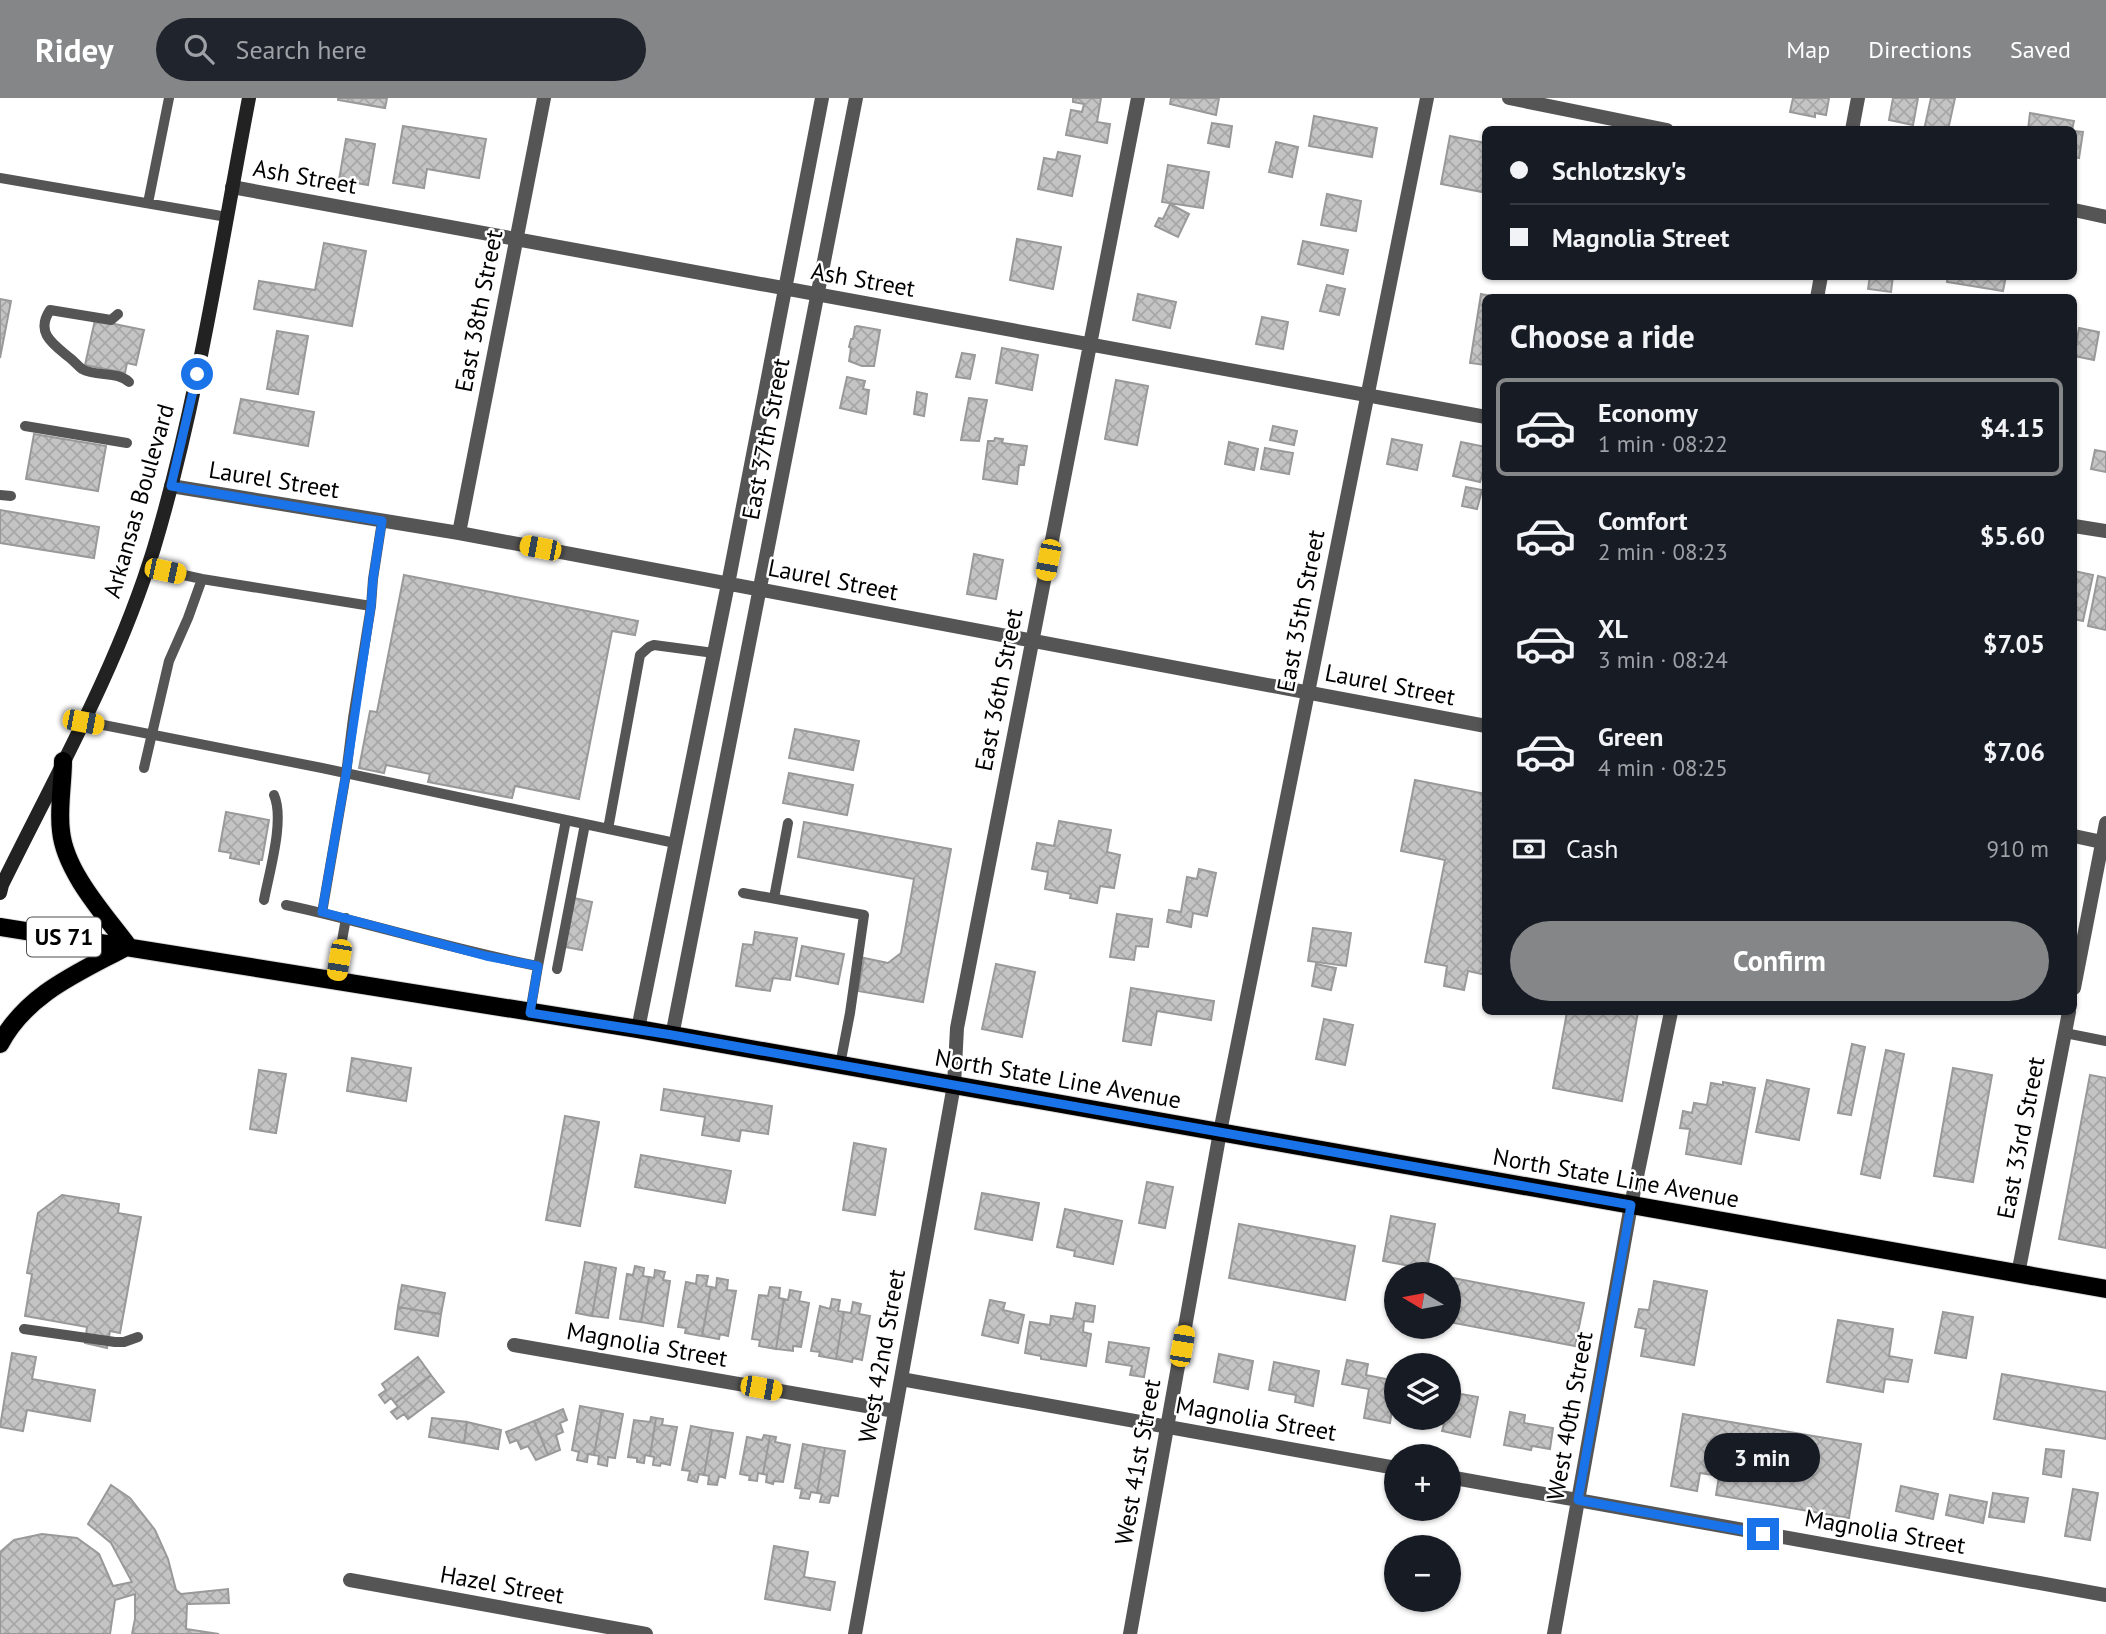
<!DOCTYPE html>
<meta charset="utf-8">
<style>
:root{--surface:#171b24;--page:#20242c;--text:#f1f3f6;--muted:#9ea1a6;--line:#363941;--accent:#858687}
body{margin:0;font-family:"PT Sans",sans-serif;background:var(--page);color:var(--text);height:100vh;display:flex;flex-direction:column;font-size:26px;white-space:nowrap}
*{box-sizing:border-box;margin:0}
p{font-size:23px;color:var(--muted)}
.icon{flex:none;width:38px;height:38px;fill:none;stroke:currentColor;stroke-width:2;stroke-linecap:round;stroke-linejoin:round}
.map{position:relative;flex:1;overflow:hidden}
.sheet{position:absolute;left:1482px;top:196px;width:595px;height:721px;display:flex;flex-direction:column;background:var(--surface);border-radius:10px;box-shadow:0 2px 5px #0004}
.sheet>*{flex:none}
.banner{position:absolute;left:1482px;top:28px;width:595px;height:154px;border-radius:10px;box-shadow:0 2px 5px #0004;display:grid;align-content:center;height:154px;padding:0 28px;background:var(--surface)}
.needle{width:46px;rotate:280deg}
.tools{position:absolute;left:1384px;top:1164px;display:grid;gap:14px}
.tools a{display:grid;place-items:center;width:77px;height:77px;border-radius:50%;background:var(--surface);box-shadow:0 2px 5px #0004;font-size:35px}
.end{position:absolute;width:32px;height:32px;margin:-16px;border:9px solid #1a73e8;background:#fff;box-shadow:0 0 0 4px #fff}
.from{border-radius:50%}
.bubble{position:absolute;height:49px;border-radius:24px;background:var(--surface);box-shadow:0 2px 5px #0004;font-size:23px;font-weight:700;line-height:49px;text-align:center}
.car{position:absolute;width:21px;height:42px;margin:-21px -10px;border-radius:9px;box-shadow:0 0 5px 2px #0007;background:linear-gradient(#f5c518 24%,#345 0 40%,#f5c518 0 76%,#345 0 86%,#f5c518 0)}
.banner b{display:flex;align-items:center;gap:24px;height:66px;font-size:26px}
.banner b+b{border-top:2px solid var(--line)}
.banner i{width:18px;height:18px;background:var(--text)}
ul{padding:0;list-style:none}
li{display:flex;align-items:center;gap:21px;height:98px;margin:0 14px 10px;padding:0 14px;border:4px solid transparent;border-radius:10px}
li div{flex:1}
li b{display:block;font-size:26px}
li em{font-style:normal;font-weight:700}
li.selected{border-color:var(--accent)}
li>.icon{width:63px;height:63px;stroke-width:1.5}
h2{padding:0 28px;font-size:32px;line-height:84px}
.pay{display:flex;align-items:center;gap:18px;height:77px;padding:0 28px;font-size:26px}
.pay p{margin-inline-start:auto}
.cta{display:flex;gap:14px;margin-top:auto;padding:14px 28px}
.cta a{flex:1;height:80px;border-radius:42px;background:var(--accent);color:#fff;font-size:28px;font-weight:700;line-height:80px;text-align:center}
header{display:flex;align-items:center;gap:42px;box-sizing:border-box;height:98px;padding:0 35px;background:var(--accent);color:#fff}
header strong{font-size:33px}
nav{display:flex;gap:38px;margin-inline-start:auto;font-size:24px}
.search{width:490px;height:63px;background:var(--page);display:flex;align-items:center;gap:18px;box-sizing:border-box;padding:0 24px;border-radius:38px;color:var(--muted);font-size:26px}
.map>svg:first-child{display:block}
.building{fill:url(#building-cross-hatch);stroke:#999;stroke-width:2}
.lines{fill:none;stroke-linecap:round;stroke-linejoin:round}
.primary-casing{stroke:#dbdbdb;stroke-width:20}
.service{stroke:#555;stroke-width:10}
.minor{stroke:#555;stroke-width:14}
.tertiary{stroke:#555;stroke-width:14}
.secondary{stroke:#222;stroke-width:14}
.primary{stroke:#000;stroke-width:18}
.route{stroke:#1a73e8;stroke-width:9}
.labels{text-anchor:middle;stroke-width:5;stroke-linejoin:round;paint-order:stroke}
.shield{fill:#fff;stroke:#4c4c4c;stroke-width:2}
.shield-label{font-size:23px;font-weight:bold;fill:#000}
.street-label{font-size:24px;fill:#000;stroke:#fff}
</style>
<header>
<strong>Ridey</strong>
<div class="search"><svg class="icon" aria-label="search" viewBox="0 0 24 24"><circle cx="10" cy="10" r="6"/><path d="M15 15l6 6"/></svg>Search here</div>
<nav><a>Map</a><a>Directions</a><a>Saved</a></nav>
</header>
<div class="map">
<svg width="2106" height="1536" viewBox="0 0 2106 1536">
<defs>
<pattern id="building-cross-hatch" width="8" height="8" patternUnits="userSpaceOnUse" patternTransform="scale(1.75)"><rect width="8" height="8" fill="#c4c4c4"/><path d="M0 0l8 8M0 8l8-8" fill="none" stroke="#a7a7a7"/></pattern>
</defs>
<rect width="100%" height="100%" fill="#fff"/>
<path class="building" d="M338 0H387L385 10 338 2Z
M1073 0H1101L1097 24 1110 26 1107 45 1066 37 1071 12 1082 14 1084 6 1073 4Z
M1171 0H1219L1216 17 1170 6Z
M1793 0H1829L1826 17 1815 15V19L1790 14Z
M1893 0H1918L1913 27 1889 22Z
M1931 0H1955L1948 32H1924Z
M2030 15 2074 23 2072 32H2028Z
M1314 18 1377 30 1372 59 1309 48Z
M1212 25 1232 28 1229 49 1208 45Z
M403 28 486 41 479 80 427 71 424 90 393 85Z
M2074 33 2083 34 2079 60 2074 59Z
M1450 38 1486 45V75L1482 94 1441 86Z
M346 41 375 46 368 87 339 82Z
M1276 44 1298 49 1292 79 1269 74Z
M1058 54 1080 58 1072 98 1038 91 1044 60 1056 62Z
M1168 67 1209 74 1203 110 1162 104Z
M1327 96 1361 103 1356 133 1321 127Z
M1170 106 1189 116 1178 139 1155 128 1159 120 1163 121Z
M1017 141 1061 149 1053 191 1010 182Z
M1303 143 1348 152 1343 176 1298 166Z
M324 145 366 153 352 228 254 211 259 183 315 192Z
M1870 178H1893L1891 194 1868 191Z
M1948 178H2006L2003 193 1947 184Z
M1327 187 1345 191 1339 217 1320 213Z
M1138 196 1176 204 1170 230 1133 222Z
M1481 196 1501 200H1486V267L1470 265Z
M0 201 11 203 0 260Z
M1262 219 1288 224 1283 251 1256 246Z
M95 222 144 232 136 267 127 265 125 275 85 267Z
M857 228 880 232 874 268H862L849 263 851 250 849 249 851 241H853L855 229Z
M2079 230 2099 234 2094 262 2074 258Z
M277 233 308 238 298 296 267 291Z
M1002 250 1038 257 1032 292 996 285Z
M962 255 975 257 970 281 956 279Z
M847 279 865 283 863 291 869 292 866 316 840 310Z
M1116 282 1148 288 1137 347 1105 341Z
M917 294 927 296 924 318 914 316Z
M969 300 987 302 979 343 961 342Z
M241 301 314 314 308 348 234 335Z
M1273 328 1297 333 1294 347 1270 342Z
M34 336 106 348 98 393 26 381Z
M995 340 1003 341 1002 345 1027 348 1024 367H1019L1017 386 983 381 988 343H994Z
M1392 341 1422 347 1417 372 1387 366Z
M1229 344 1258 351 1254 372 1225 366Z
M1461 344 1486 349V374H1483L1480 384 1453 378Z
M1265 350 1293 355 1289 376 1261 371Z
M2095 352 2106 354V374L2091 371Z
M1466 389 1482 392 1477 411 1462 408Z
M0 412 99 429 94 460 0 445Z
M974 456 1003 462 996 501 967 496Z
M2074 473 2093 477 2083 523 2074 521Z
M404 477 638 523 635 537 612 533 579 701 515 688 512 700 428 684 430 676 386 667 384 675 359 670 370 613 377 614Z
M2098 478 2106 480V532L2088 528Z
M795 631 859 643 853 672 789 660Z
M789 675 853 687 847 717 783 705Z
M1415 682 1486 696V877L1468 873 1464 892 1444 888 1447 868 1425 864 1445 762 1401 753Z
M226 714 269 722 262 762H259V766L230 760 231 755 219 753Z
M1059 723 1111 732 1107 754 1120 757 1114 790 1100 788 1097 805 1070 800 1071 796 1045 791 1048 774 1032 771 1037 745 1054 748Z
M804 724 951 751 923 904 858 893 864 860 888 865 901 855 914 781 798 759Z
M1199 771 1216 775 1207 818 1193 815 1191 829 1167 824 1169 812 1181 814 1187 779 1197 781Z
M574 800 592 804 582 852 565 849Z
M1117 816 1152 821 1148 849 1136 848 1134 862 1110 859Z
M1313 830 1351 835 1346 868 1308 863Z
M755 834 797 840 790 882 773 880 770 893 736 888 743 846 753 847Z
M802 848 844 856 838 886 796 878Z
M996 866 1035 874 1022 939 982 931Z
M1316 866 1336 870 1331 892 1312 888Z
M1131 890 1214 903 1211 922 1157 913 1151 947 1123 943Z
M1567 914H1638L1622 1003 1553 990Z
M1324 921 1353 927 1345 967 1316 961Z
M1852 946 1865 949 1851 1017 1838 1015Z
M1886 952 1904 956 1880 1080 1861 1076Z
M352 960 411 970 406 1003 347 993Z
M1953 970 1992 977 1973 1084 1934 1078Z
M259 972 286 976 276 1035 250 1031Z
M2090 977 2106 980V1150L2059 1141Z
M1767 982 1809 991 1799 1042 1756 1034Z
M1723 984 1755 990 1741 1066 1686 1056 1690 1031 1680 1030 1683 1013 1692 1015 1694 1005 1707 1007 1711 985 1723 987Z
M664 991 772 1008 768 1036 741 1032 739 1043 702 1037 705 1019 661 1012Z
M565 1018 599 1024 580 1128 546 1122Z
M854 1045 886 1051 875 1117 843 1112Z
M641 1057 731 1073 725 1105 635 1089Z
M1147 1084 1173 1089 1165 1130 1139 1125Z
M982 1095 1039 1105 1032 1142 975 1131Z
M62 1097 119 1106 118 1115 141 1119 120 1235 110 1233 107 1250 85 1245 87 1229 25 1218 32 1176 27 1175 38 1115Z
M1065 1111 1122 1123 1113 1166 1074 1158 1075 1153 1057 1149Z
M1391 1118 1435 1126 1427 1171 1383 1163Z
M1239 1126 1355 1148 1345 1202 1229 1180Z
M585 1164 601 1167 592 1218 576 1215Z
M601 1167 616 1170 608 1220 592 1218Z
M635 1168 644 1170 643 1178 649 1179 641 1224 620 1221 627 1176 633 1177Z
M655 1172 665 1174 663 1182 670 1183 663 1228 641 1224 649 1179 654 1180Z
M697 1177 708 1178 706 1188 711 1189 702 1238 685 1235 686 1230 678 1229 686 1184 696 1186Z
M717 1180 728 1182 727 1192 736 1193 728 1238 720 1236 719 1241 702 1238 711 1189 716 1190Z
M1453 1180 1584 1205 1575 1248 1449 1224V1199Z
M1654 1183 1707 1193 1694 1267 1641 1258 1646 1231 1635 1229 1639 1211 1649 1212Z
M402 1187 445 1195 441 1216 398 1209Z
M770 1189 780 1190 779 1200 784 1201 776 1251 759 1248 760 1242 752 1241 759 1197 768 1198Z
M790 1192 801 1194 799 1203 809 1205 801 1249 793 1248V1253L776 1251 784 1201 788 1202Z
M832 1201 840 1202 838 1213 844 1214 836 1261 819 1258 820 1254 811 1253 820 1208 830 1211Z
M990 1202 1005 1205 1003 1212 1024 1217 1018 1245 982 1237Z
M853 1204 861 1206 859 1216 870 1218 862 1262 853 1260 852 1264 836 1261 844 1214 851 1215Z
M1076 1205 1095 1208 1093 1224 1084 1223 1083 1234 1091 1236 1086 1268 1041 1261V1258L1025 1255 1030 1224 1050 1227 1051 1218 1073 1221Z
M398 1209 441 1216 438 1238 395 1231Z
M1943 1214 1973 1219 1966 1260 1935 1255Z
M1838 1222 1893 1231 1889 1258 1912 1262 1908 1284 1885 1281 1883 1294 1827 1284Z
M1109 1244 1149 1250 1144 1279 1130 1277 1132 1268 1106 1264Z
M12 1255 36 1259 32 1281 95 1292 90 1323 27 1312 23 1333 0 1329Z
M1219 1256 1253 1263 1248 1291 1214 1284Z
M418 1259 431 1277 395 1305 391 1300 385 1305 379 1297 386 1292 382 1286Z
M1347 1262 1368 1266 1366 1277 1396 1283 1390 1325 1364 1320 1369 1291 1342 1286Z
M1274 1264 1319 1273 1313 1308 1295 1304 1296 1297 1269 1292Z
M2002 1276 2106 1294V1341L1994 1321Z
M431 1277 444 1294 408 1321 404 1316 397 1321 391 1314 398 1309 395 1305Z
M1461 1296 1478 1299 1470 1339 1442 1333 1444 1326 1433 1324 1434 1320H1449V1301L1459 1303Z
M580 1308 602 1312 594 1357 588 1356 587 1364 577 1362 579 1354 572 1352Z
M563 1311 567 1322 560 1325 563 1334 556 1337 560 1352 548 1357 534 1323Z
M602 1312 623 1316 615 1360 608 1359 607 1368 598 1366 599 1358 594 1357Z
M1510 1314 1525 1317 1524 1325 1553 1330 1550 1351 1532 1348 1531 1352 1504 1347Z
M1683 1316 1861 1346 1849 1420 1716 1397 1719 1378 1700 1375 1697 1393 1671 1388Z
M651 1319 656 1320 650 1358 645 1357 644 1365 637 1364V1360L628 1359 634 1322 650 1324Z
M432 1320 467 1324 464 1345 429 1339Z
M656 1320 663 1321 662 1327 677 1329 670 1367 661 1365 660 1368 653 1367 654 1359 650 1358Z
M534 1323 548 1357 536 1362 528 1348 521 1351 517 1342 510 1345 506 1334Z
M467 1324 501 1332 498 1351 464 1345Z
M691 1328 712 1332 704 1377 699 1376 697 1384 688 1382 690 1373 682 1372Z
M712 1332 733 1335 725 1380 719 1378 717 1387 708 1386 709 1378 704 1377Z
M764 1337 770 1338 763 1376 758 1375 757 1383 749 1382 750 1378 740 1376 747 1339 762 1342Z
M770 1338 776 1339 775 1344 790 1347 783 1384 774 1383 773 1386 766 1384 767 1377 763 1376Z
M803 1346 825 1350 817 1395 811 1394 809 1401 800 1400 802 1391 795 1390Z
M825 1350 845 1353 838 1398 831 1397 829 1405 820 1404 822 1396 817 1395Z
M2046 1351 2064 1353 2061 1379 2043 1376Z
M111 1387 130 1400 155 1432 168 1461 176 1492 181 1496 228 1491 229 1505 187 1506 186 1531 219 1536H132L135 1521V1496L115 1502 110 1536H0V1454L14 1442 42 1436 77 1440 99 1456 113 1488 132 1484 111 1445 88 1426Z
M1901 1388 1938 1396 1933 1421 1896 1413Z
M2073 1391 2098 1395 2090 1442 2065 1438Z
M1993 1395 2028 1400 2024 1424 1989 1419Z
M1950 1397 1987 1404 1983 1425 1946 1417Z
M774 1448 808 1454 804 1479 835 1484 830 1512 765 1501Z"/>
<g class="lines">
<g class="primary-casing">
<path id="primary" d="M63 663C63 685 58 711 61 733 65 774 105 817 128 848
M0 829 638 931 2106 1191
M0 946C27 895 80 874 128 848"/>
</g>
<path class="service" d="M0 80 227 119
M148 105 169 0
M118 216 111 222 50 212C35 235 53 246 70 260 74 263 78 268 82 271 96 279 118 273 129 284
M25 328 127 345
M0 397 11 398
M147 469 202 481 371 508
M83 623 322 670 566 722 538 868C453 852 371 825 286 807
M144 670 169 563 188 520 202 481
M566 722 675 745
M608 731 640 557 649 549 654 547 714 555
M743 795 864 817 850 915 840 967
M774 800 788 725
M264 802C269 775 285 722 274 697
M322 815 346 676 353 620 371 508 373 481 382 423
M557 871 585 726
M335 882 346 820
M530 915 538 868
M2065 935 2106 943
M24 1231 115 1244H124L138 1239"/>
<path class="minor" d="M1509 0 1667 32
M1852 32 1858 0
M232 89 1486 319
M2074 112 2106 119
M1817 200 1821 178
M171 388 459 435 1486 628
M2074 428 2106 433
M459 435 544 0
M2074 738 2106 745
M2074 890 2106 725
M638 931 728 486 822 0
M672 938 856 0
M2018 1176 2069 914
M514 1247 895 1313
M901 1281 1396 1370
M1449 1379 2106 1497
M350 1482 646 1536
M855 1536 954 987 957 930 1138 0
M1130 1536 1220 1034
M1554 1536 1631 1107 1671 914"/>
<path class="tertiary" d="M1220 1034 1427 0"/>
<path class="secondary" d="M0 795 2 787C56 677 118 568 154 450 198 303 220 151 249 0"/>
<use href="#primary" class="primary"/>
</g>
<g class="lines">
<path class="route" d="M197 276 171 388 382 423 373 481 371 508 346 676 322 814 486 858 538 868 530 915 672 937 1631 1107 1578 1402 1763 1436"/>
</g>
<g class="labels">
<rect class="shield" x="27" y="819.5" width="74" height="39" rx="5"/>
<g class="shield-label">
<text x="64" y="847">US 71</text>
</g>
<g class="street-label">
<text transform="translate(305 79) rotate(10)" y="8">Ash Street</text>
<text transform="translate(863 182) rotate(10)" y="8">Ash Street</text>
<text transform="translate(479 213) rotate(-79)" y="8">East 38th Street</text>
<text transform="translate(766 341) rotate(-79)" y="8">East 37th Street</text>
<text transform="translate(274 382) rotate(9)" y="8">Laurel Street</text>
<text transform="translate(139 403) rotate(-74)" y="8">Arkansas Boulevard</text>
<text transform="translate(833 482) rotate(11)" y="8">Laurel Street</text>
<text transform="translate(1301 513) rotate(-79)" y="8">East 35th Street</text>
<text transform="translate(1390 587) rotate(11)" y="8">Laurel Street</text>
<text transform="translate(999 592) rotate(-79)" y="8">East 36th Street</text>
<text transform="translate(1058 981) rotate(10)" y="8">North State Line Avenue</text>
<text transform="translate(2021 1040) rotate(-79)" y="8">East 33rd Street</text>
<text transform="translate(1616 1080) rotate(10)" y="8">North State Line Avenue</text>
<text transform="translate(647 1247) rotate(10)" y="8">Magnolia Street</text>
<text transform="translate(882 1258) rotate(-80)" y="8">West 42nd Street</text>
<text transform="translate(1570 1318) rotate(-80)" y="8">West 40th Street</text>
<text transform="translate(1256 1321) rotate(10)" y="8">Magnolia Street</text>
<text transform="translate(1138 1364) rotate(-80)" y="8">West 41st Street</text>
<text transform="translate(1885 1434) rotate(10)" y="8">Magnolia Street</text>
<text transform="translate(502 1487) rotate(10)" y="8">Hazel Street</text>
</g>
</g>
</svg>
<div class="tools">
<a><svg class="needle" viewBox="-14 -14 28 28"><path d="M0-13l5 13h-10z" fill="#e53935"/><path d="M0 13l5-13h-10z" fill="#9ea1a6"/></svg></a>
<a><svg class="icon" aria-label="layers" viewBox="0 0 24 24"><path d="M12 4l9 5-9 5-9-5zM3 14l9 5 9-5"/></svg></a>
<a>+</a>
<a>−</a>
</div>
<i class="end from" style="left:197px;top:276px"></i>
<i class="end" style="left:1763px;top:1436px"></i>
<div class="bubble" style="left:1704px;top:1335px;width:116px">3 min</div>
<i class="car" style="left:540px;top:450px;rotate:281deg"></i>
<i class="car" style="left:1048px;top:462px;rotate:191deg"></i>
<i class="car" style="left:165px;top:473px;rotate:102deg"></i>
<i class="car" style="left:83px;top:624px;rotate:101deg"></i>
<i class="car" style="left:339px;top:862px;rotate:190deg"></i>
<i class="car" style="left:1182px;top:1248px;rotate:10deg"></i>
<i class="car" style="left:761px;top:1290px;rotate:100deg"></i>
<div class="banner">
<b><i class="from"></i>Schlotzsky's</b>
<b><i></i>Magnolia Street</b>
</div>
<section class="sheet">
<h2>Choose a ride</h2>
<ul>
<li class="selected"><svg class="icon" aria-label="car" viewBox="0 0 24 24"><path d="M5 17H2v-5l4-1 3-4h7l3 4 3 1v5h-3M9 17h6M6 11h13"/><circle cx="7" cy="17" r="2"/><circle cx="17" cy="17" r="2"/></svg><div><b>Economy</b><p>1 min · 08:22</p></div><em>$4.15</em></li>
<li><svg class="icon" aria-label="car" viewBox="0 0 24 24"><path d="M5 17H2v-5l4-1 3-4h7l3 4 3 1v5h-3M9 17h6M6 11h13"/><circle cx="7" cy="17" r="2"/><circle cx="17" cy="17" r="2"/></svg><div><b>Comfort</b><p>2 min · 08:23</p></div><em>$5.60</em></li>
<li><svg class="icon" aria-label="car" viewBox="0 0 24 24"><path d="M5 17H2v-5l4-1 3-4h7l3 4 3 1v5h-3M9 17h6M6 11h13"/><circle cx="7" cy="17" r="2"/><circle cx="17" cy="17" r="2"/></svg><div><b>XL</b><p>3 min · 08:24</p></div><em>$7.05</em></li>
<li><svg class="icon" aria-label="car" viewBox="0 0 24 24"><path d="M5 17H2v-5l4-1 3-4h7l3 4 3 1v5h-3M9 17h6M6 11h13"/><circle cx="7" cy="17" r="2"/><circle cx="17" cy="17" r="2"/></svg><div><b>Green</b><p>4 min · 08:25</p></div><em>$7.06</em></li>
</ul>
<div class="pay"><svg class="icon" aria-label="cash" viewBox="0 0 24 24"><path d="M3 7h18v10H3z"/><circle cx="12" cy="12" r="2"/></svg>Cash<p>910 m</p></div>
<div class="cta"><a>Confirm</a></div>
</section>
</div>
